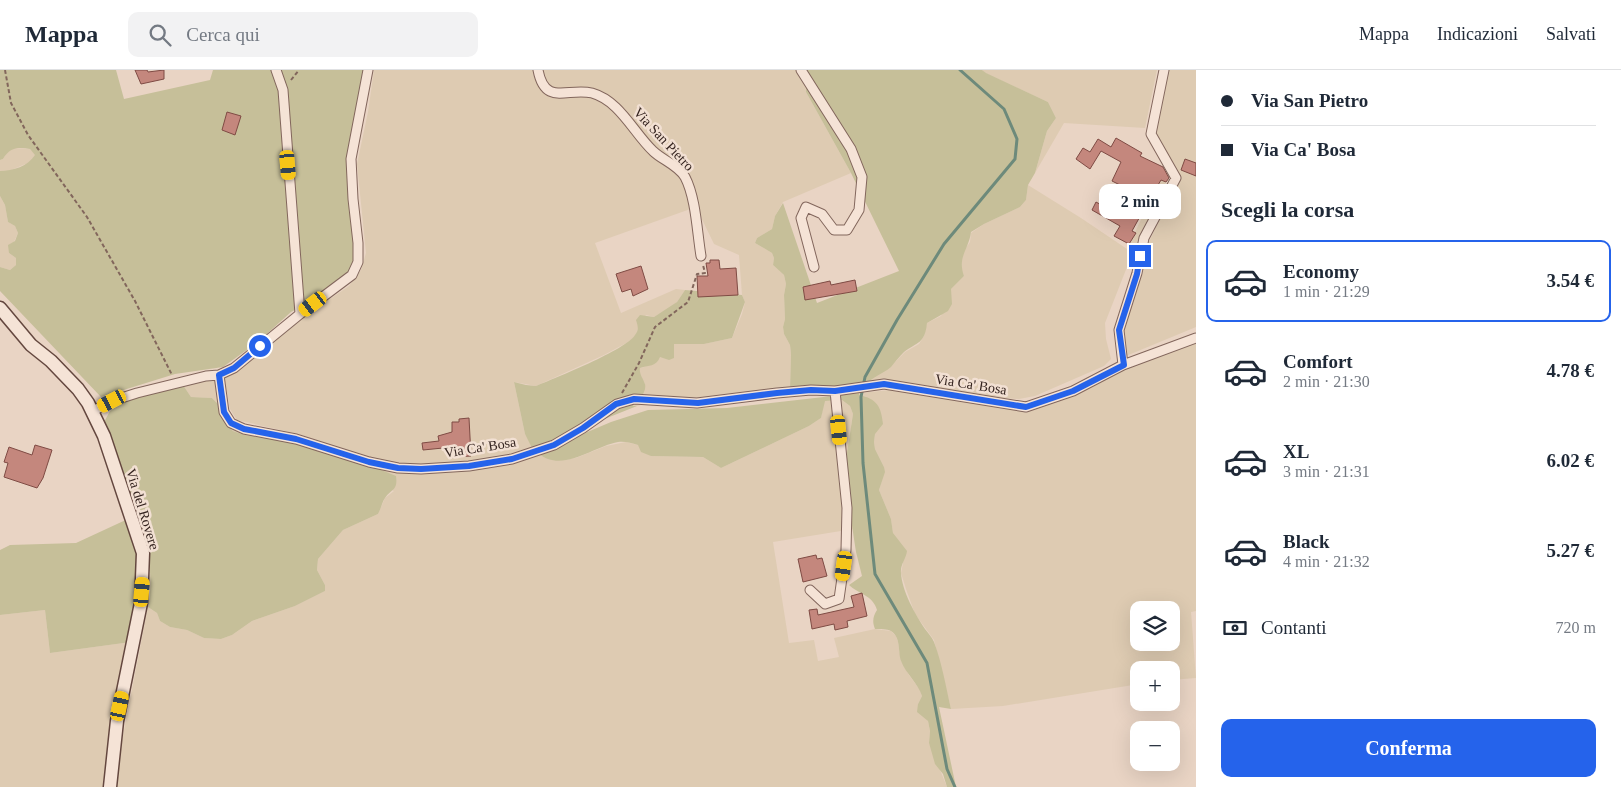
<!DOCTYPE html>
<html lang="it">
<meta charset="utf-8">
<style>
:root{--surface:#fff;--page:#f2f2f3;--text:#1f2937;--muted:#747a83;--line:#e0e1e3;--accent:#2563eb}
body{margin:0;font-family:"Times New Roman",serif;background:var(--page);color:var(--text);height:100vh;display:flex;flex-direction:column;font-size:19px;white-space:nowrap}
*{box-sizing:border-box;margin:0}
p{font-size:16px;color:var(--muted)}
.icon{flex:none;width:28px;height:28px;fill:none;stroke:currentColor;stroke-width:2;stroke-linecap:round;stroke-linejoin:round}
.map{position:relative;flex:1;overflow:hidden}
.details{display:flex;flex-direction:column;background:var(--surface);width:425px}
.details>*{flex:none}
.banner{display:grid;align-content:center;height:110px;padding:0 25px;background:var(--surface)}
.buttons{position:absolute;left:1130px;top:531px;display:grid;gap:10px}
.buttons a{display:grid;place-items:center;width:50px;height:50px;border-radius:10px;background:var(--surface);box-shadow:0 5px 20px #0002;font-size:25px}
.end{position:absolute;width:22px;height:22px;margin:-11px;border:6px solid #2563eb;background:#fff;box-shadow:0 0 0 2px #fff}
.from{border-radius:50%}
.bubble{position:absolute;height:35px;border-radius:10px;background:var(--surface);box-shadow:0 5px 20px #0002;font-size:16px;font-weight:800;line-height:35px;text-align:center}
.car{position:absolute;width:15px;height:30px;margin:-15px -8px;border-radius:6px;box-shadow:0 0 4px 1px #0007;background:linear-gradient(#f5c518 24%,#345 0 40%,#f5c518 0 76%,#345 0 86%,#f5c518 0)}
.banner b{display:flex;align-items:center;gap:18px;height:48px;font-size:19px}
.banner b+b{border-top:1px solid var(--line)}
.banner i{width:12px;height:12px;background:var(--text)}
ul{padding:0;list-style:none}
li{display:flex;align-items:center;gap:15px;height:82px;margin:0 10px 8px;padding:0 15px;border:2px solid transparent;border-radius:10px}
li div{flex:1}
li b{display:block;font-size:19px}
li em{font-style:normal;font-weight:800}
li.active{border-color:var(--accent)}
li>.icon{width:45px;height:45px;stroke-width:1.5}
h2{padding:0 25px;font-size:22px;line-height:60px}
.pay{display:flex;align-items:center;gap:12px;height:55px;padding:0 25px;font-size:19px}
.pay p{margin-inline-start:auto}
.primary-button{display:flex;gap:10px;margin-top:auto;padding:10px 25px}
.primary-button a{flex:1;height:58px;border-radius:10px;background:var(--accent);color:#fff;font-size:20px;font-weight:800;line-height:58px;text-align:center}
header{display:flex;align-items:center;gap:30px;box-sizing:border-box;height:70px;padding:0 25px;background:var(--surface);border-bottom:1px solid var(--line)}
header strong{font-size:24px}
nav{display:flex;gap:28px;margin-inline-start:auto;font-size:18px}
.search{width:350px;height:45px;background:var(--page);display:flex;align-items:center;gap:12px;box-sizing:border-box;padding:0 18px;border-radius:10px;color:var(--muted);font-size:19px}
main{display:flex;flex:1;min-height:0}
.map>svg:first-child{display:block}
.farmland{fill:#decbb2;fill-rule:evenodd}
.green{fill:#c6bf99}
.lines{fill:none;stroke-linecap:round;stroke-linejoin:round}
.stream{stroke:#6d8a7b;stroke-width:3}
.building{fill:#c4877d;stroke:#7f4b44}
.street-casing{stroke:#82665c;stroke-width:11}
.secondary-casing{stroke:#64473f;stroke-width:15}
.path{stroke:#82665c;stroke-width:2;stroke-dasharray:4 2.5;stroke-linecap:butt}
.street{stroke:#f5e3d6;stroke-width:9}
.secondary{stroke:#f5e3d6;stroke-width:12}
.route{stroke:#2563eb;stroke-width:6}
.labels{text-anchor:middle;stroke-width:5;stroke-linejoin:round;paint-order:stroke}
.street-label{font-size:14px;fill:#34231f;stroke:#f2e0d3}
</style>
<header>
<strong>Mappa</strong>
<div class="search"><svg class="icon" aria-label="search" viewBox="0 0 24 24"><circle cx="10" cy="10" r="6"/><path d="M15 15l6 6"/></svg>Cerca qui</div>
<nav><a>Mappa</a><a>Indicazioni</a><a>Salvati</a></nav>
</header>
<main>
<div class="map">
<svg width="1196" height="717" viewBox="0 0 1196 717">
<rect width="100%" height="100%" fill="#e9d4c4"/>
<path class="farmland" d="M374 0H804L806 2V22L851 103 783 132 775 146 772 159 757 168 755 173 772 183 774 188 773 195 784 205 786 214 784 225 785 249 783 257 784 264 790 275 791 284 790 319 792 326 648 333 633 337 642 326 645 314 639 303 640 298 648 296 659 287 674 288V274H704L732 268 742 244 745 232 742 225 739 185 714 174 696 137 595 173 621 243 676 219 685 220 677 232 671 237 654 247 646 245 638 257 637 264 630 271 604 285 536 316 514 312 525 364 533 378 504 386 437 395 402 394 367 387 298 364 237 350 230 339 224 306 265 278 296 250 311 242 349 216 361 200 366 183 357 94 368 42Z
M982 0H1157L1145 58 1064 53 1035 103 1047 61 1056 48 1048 32 985 3Z
M1167 0H1196V257L1126 286H1120L1115 255 1135 201 1173 122 1177 108 1157 68 1154 58Z
M14 78 30 79 36 85 31 92 23 95 9 101H0V90L3 89 7 82Z
M1163 97 1167 108 1164 118 1127 197 1105 253 1106 269 1111 289 1104 296 1035 326 1019 329 981 327 927 316 891 314 866 316 875 306 890 297 905 282 919 274 924 266 927 253 941 246 951 225V219L964 206 961 200 963 182 970 172 971 163 984 154 1020 137 1026 130 1028 115 1081 148 1127 179 1157 116Z
M0 126 5 135 8 152 15 156 18 163 9 183 16 188V195L10 200 0 197Z
M1196 264V541L1191 542 1196 608 1171 610V600H1139V614L1003 636 951 639 934 570 915 544 906 519 901 503 903 493 893 463 891 449 879 420 884 403V397L875 379 874 372 875 364 858 325 859 323 891 320 927 322 1003 336 1037 332 1107 301 1115 294ZM1139 540H1171V572H1139Z
M217 310 224 341 234 355 401 400 538 383 549 388 563 390 576 388 606 376 626 372 638 375 651 386 703 387 721 398 809 356 821 348 824 331 842 330 850 336 853 344 849 371 847 401 851 426 849 436 850 448 853 459 773 472 789 573 814 570 818 591 839 587 834 568 875 559 891 561 896 566 898 572 901 591 909 605 920 620 922 626 918 634 928 651 930 661 929 673 947 717H113L148 537 157 543 160 551 170 557 187 560 204 568 221 569 232 565 252 551 295 536 325 521V515L317 500 318 489 343 460 378 444 385 428 394 421 282 369 245 365 233 361 226 354 218 334 212 328 191 327 181 312Z
M45 540 50 583 131 572 103 717H0V545Z"/>
<path class="green" d="M0 0H116L124 29 210 10 213 0H365L347 94 357 182 353 195 343 209 306 234 291 242 259 271 223 297 175 304 101 327 0 221V197L10 200 16 195V188L9 183 8 175 15 171 18 163 15 156 8 152 5 135 0 126V101C13 101 28 96 35 85L30 79C18 77 10 77 3 89L0 90Z
M804 0H982L986 3 1048 32 1056 48 1047 61 1035 103 1028 115 1026 130 1020 137 984 154 971 162C969 179 957 187 964 206L951 219 952 234 948 241 927 253C925 274 917 272 904 282 899 287 895 292 891 297 883 304 872 306 866 316L790 319 791 284 790 275 784 264 783 257 785 249 784 225 786 214 784 205 773 195 774 188 772 183 755 173 757 168 772 159 775 146 783 133 817 233 899 201 851 103 806 22V2Z
M685 220 742 225 745 232 732 268 704 274H674V288L669 290 660 287C656 297 649 295 640 298 639 304 643 308 645 314 647 323 638 330 633 336H637L532 378 525 364 514 312 526 315 536 316C555 308 626 280 635 265 639 260 638 256 636 250L640 245 654 247 677 232Z
M181 312 191 327 212 328 218 334 226 354 233 361 245 365 282 369 379 399 396 406C398 421 392 418 385 428 382 432 381 439 378 444L343 460 318 489 317 500 325 515V521L295 536 252 551 232 565 221 569 204 568 187 560 170 557 160 551 157 543 148 537C160 476 124 410 103 354L110 341 123 332Z
M859 323V325C877 329 881 336 883 354L875 364 874 372 875 379 884 397 885 402 879 420 891 449 893 463 907 481C906 489 900 495 901 503 902 521 915 544 925 559 928 563 932 567 934 572 942 593 946 617 951 639L939 637 956 717H947L943 704 935 694 929 673 930 661 928 651 917 642 918 634 922 626C918 613 906 604 901 591 898 582 901 567 891 561 887 559 880 559 875 559 872 552 873 546 877 540 873 525 858 524 849 515L862 506 856 482 849 436 851 426 847 401V383L853 344 850 336 842 330 825 331 821 348 809 356 721 398 703 387 651 386 641 382 638 375C631 373 625 371 618 372 594 376 562 404 538 383L611 352 648 340 727 338Z
M130 448 141 495 131 572 50 583 45 540 0 545V480L10 475 76 473Z"/>
<g class="lines">
<path class="stream" d="M955 717 947 699 927 593 875 504 863 393 861 327 865 307 897 250 944 174 1015 89 1017 69 1004 39 960 0"/>
</g>
<path class="building" d="M135 0H147L148 2 164 0V9L141 14Z
M227 42 241 46 235 65 222 60Z
M1116 68 1142 83 1140 86 1163 97 1169 108 1166 112 1161 110 1148 132 1132 161 1136 163 1129 174 1114 166 1120 156 1092 140 1096 132 1107 138 1120 115 1112 111 1121 92 1101 81 1090 99 1076 89 1083 78 1090 82 1098 69 1111 77Z
M1185 89 1196 93V106L1181 100Z
M710 190H719L720 199 736 198 738 225 698 227 697 206H708L706 193H710Z
M641 196 648 219 633 226 631 219 622 222 616 204Z
M855 210 857 221 805 230 803 217 830 211 831 215Z
M469 348 471 386 454 387 453 377 423 380 422 373 439 371 438 366 452 362V352H459V349Z
M35 375 52 380 43 408 37 418 4 407 8 393 4 392 9 377 32 385Z
M816 485 817 489 822 488 827 506 803 512 798 489Z
M862 523 867 546 847 551 848 557 835 560 834 554 812 559 809 540 817 539 818 545 854 537 851 526Z"/>
<g class="lines">
<g class="street-casing">
<path id="street" d="M276 0 283 20 300 244
M538 0C545 37 568 17 592 23 620 31 633 62 653 81 662 90 678 95 685 107 696 128 697 162 701 186
M801 0 851 79 862 107 859 140 847 160H834L822 144 806 137 801 148 814 197
M1123 295 1119 260 1137 203 1144 168 1176 108 1151 64 1164 0
M219 305 224 342 231 353 244 359 296 369 369 392 398 398 421 399 469 396 512 389 554 375 583 358 617 334 634 329 697 333 777 323 811 320 835 321 884 314 1026 337 1073 321 1123 295 1196 268
M93 341 112 331 137 323 206 306 219 305 234 298 300 244 352 205 358 192V173L353 129 351 89 368 0
M810 520 825 534 839 529 846 480 847 438 835 321"/>
</g>
<g class="secondary-casing">
<path id="secondary" d="M0 238 31 275 51 291 78 319 88 333 104 366 143 483 141 533 117 651 110 717"/>
</g>
<path class="path" d="M5 0 11 33 28 65 87 147 135 231 172 305
M291 10 299 0
M622 323 639 293 655 257 688 232 697 204 705 203 703 195"/>
<use href="#street" class="street"/>
<use href="#secondary" class="secondary"/>
</g>
<g class="lines">
<path class="route" d="M260 276 234 298 219 305 224 342 231 353 244 359 296 369 369 392 398 398 421 399 469 396 512 389 554 375 583 358 616 334 634 329 698 333 777 323 811 320 835 321 884 314 1026 337 1073 321 1124 295 1119 260 1137 204 1140 186"/>
</g>
<g class="labels">
<g class="street-label">
<text transform="translate(664 69) rotate(47)" y="5">Via San Pietro</text>
<text transform="translate(971 314) rotate(9)" y="5">Via Ca' Bosa</text>
<text transform="translate(480 377) rotate(-9)" y="5">Via Ca' Bosa</text>
<text transform="translate(143 439) rotate(73)" y="5">Via del Rovere</text>
</g>
</g>
</svg>
<div class="buttons">
<a><svg class="icon" aria-label="layers" viewBox="0 0 24 24"><path d="M12 4l9 5-9 5-9-5zM3 14l9 5 9-5"/></svg></a>
<a>+</a>
<a>−</a>
</div>
<i class="end from" style="left:260px;top:276px"></i>
<i class="end" style="left:1140px;top:186px"></i>
<div class="bubble" style="left:1099px;top:114px;width:82px">2 min</div>
<i class="car" style="left:288px;top:95px;rotate:175deg"></i>
<i class="car" style="left:313px;top:234px;rotate:233deg"></i>
<i class="car" style="left:112px;top:331px;rotate:243deg"></i>
<i class="car" style="left:839px;top:360px;rotate:174deg"></i>
<i class="car" style="left:844px;top:496px;rotate:188deg"></i>
<i class="car" style="left:142px;top:522px;rotate:5deg"></i>
<i class="car" style="left:120px;top:636px;rotate:12deg"></i>
</div>
<section class="details">
<div class="banner">
<b><i class="from"></i>Via San Pietro</b>
<b><i></i>Via Ca' Bosa</b>
</div>
<h2>Scegli la corsa</h2>
<ul>
<li class="active"><svg class="icon" aria-label="car" viewBox="0 0 24 24"><path d="M5 17H2v-5l4-1 3-4h7l3 4 3 1v5h-3M9 17h6M6 11h13"/><circle cx="7" cy="17" r="2"/><circle cx="17" cy="17" r="2"/></svg><div><b>Economy</b><p>1 min · 21:29</p></div><em>3.54 €</em></li>
<li><svg class="icon" aria-label="car" viewBox="0 0 24 24"><path d="M5 17H2v-5l4-1 3-4h7l3 4 3 1v5h-3M9 17h6M6 11h13"/><circle cx="7" cy="17" r="2"/><circle cx="17" cy="17" r="2"/></svg><div><b>Comfort</b><p>2 min · 21:30</p></div><em>4.78 €</em></li>
<li><svg class="icon" aria-label="car" viewBox="0 0 24 24"><path d="M5 17H2v-5l4-1 3-4h7l3 4 3 1v5h-3M9 17h6M6 11h13"/><circle cx="7" cy="17" r="2"/><circle cx="17" cy="17" r="2"/></svg><div><b>XL</b><p>3 min · 21:31</p></div><em>6.02 €</em></li>
<li><svg class="icon" aria-label="car" viewBox="0 0 24 24"><path d="M5 17H2v-5l4-1 3-4h7l3 4 3 1v5h-3M9 17h6M6 11h13"/><circle cx="7" cy="17" r="2"/><circle cx="17" cy="17" r="2"/></svg><div><b>Black</b><p>4 min · 21:32</p></div><em>5.27 €</em></li>
</ul>
<div class="pay"><svg class="icon" aria-label="cash" viewBox="0 0 24 24"><path d="M3 7h18v10H3z"/><circle cx="12" cy="12" r="2"/></svg>Contanti<p>720 m</p></div>
<div class="primary-button"><a>Conferma</a></div>
</section>
</main>
